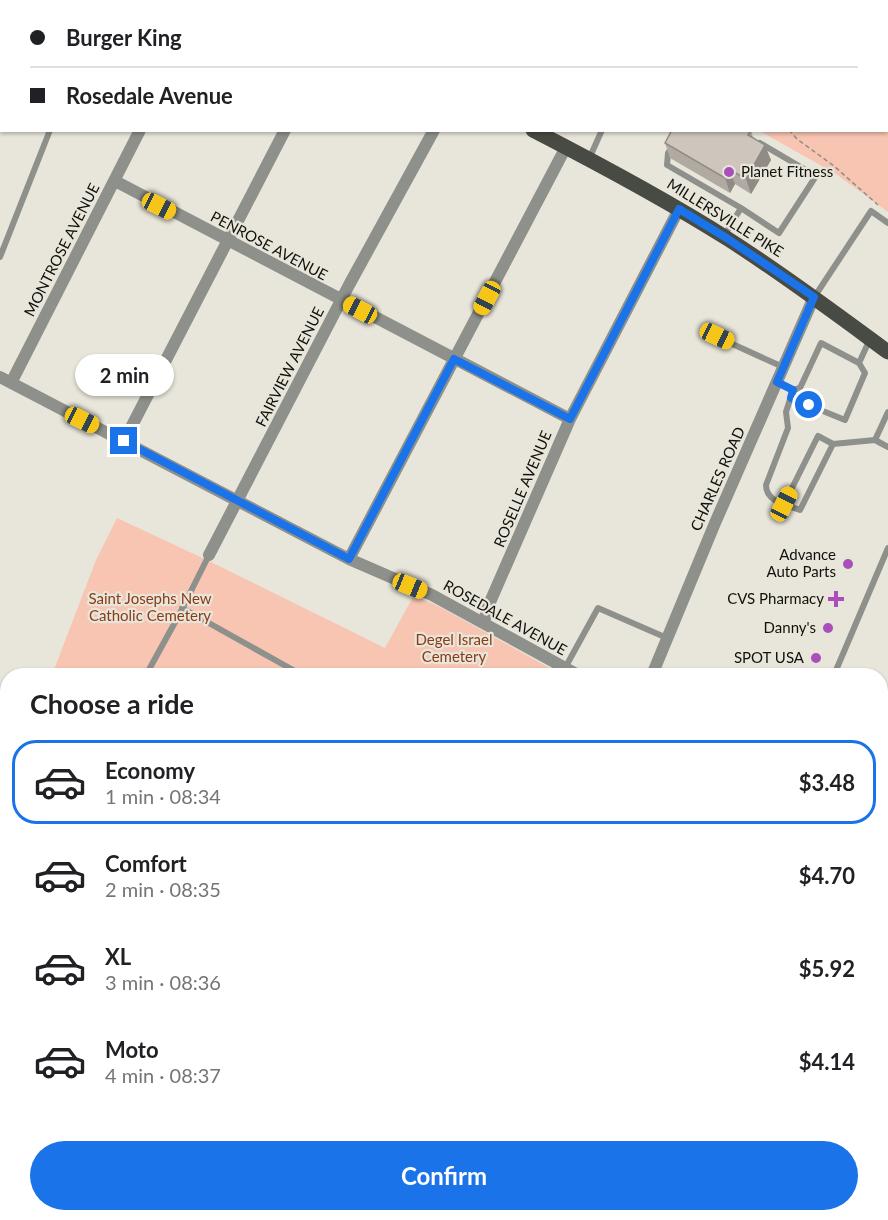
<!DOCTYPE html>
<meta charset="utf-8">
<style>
:root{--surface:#fff;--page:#f6f6f6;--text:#202124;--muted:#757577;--line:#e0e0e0;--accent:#1a73e8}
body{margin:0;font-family:Lato,sans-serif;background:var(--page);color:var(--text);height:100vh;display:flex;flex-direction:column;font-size:22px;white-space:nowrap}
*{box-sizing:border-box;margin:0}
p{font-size:20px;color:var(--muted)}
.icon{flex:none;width:33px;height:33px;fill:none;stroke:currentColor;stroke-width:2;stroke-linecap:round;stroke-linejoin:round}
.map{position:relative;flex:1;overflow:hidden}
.sheet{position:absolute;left:0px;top:668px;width:888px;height:554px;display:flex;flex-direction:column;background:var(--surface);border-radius:24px 24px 0 0;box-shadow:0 2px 4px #0004}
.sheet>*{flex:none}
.hud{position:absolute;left:0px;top:0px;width:888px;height:132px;box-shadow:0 2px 4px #0004;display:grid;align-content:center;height:132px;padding:0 30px;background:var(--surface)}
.end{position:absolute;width:27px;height:27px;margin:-14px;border:8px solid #1a73e8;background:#fff;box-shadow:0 0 0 3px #fff}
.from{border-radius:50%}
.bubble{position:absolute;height:42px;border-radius:21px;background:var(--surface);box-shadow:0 2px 4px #0004;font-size:20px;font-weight:700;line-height:42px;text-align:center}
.car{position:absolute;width:18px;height:36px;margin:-18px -9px;border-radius:8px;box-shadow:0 0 4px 2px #0007;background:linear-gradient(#f5c518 24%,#345 0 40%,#f5c518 0 76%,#345 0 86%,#f5c518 0)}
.hud b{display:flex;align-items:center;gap:21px;height:57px;font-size:22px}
.hud b+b{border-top:2px solid var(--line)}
.hud i{width:15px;height:15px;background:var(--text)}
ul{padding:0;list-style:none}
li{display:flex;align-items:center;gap:18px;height:84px;margin:0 12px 9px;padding:0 18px;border:3px solid transparent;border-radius:24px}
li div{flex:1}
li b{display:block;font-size:22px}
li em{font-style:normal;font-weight:700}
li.active{border-color:var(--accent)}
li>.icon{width:54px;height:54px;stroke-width:1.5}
h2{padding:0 30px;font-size:27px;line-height:72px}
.cta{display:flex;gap:12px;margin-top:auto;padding:12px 30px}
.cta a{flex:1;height:69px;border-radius:36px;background:var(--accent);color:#fff;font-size:24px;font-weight:700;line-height:69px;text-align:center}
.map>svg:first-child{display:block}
.green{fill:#f7c5b2}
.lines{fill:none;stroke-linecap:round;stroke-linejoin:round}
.path{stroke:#8f8d85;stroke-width:1.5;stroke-dasharray:4.5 3;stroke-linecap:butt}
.service{stroke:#8e908b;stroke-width:6}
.minor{stroke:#8e908b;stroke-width:12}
.secondary{stroke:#656761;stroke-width:15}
.primary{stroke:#484b43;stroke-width:15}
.wall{fill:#b1aaa3}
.shaded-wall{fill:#908b84}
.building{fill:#cec6bd;stroke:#908b84;stroke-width:1.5}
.route{stroke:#1a73e8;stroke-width:8}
.poi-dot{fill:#a84fbb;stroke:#e8e5da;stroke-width:2}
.labels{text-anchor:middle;stroke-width:4.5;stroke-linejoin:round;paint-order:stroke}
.poi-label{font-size:15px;fill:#11110d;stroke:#e8e5da;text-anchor:end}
.street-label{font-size:15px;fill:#11110d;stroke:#e8e5da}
.park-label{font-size:15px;fill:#8a3b18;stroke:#e8e5da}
</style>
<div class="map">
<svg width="888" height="1220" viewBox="0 0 888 1220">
<rect width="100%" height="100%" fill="#e8e5da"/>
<path class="green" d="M644 0H888V212L836 174 760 131 886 130V2L643 1Z
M117 518 211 562 385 648 414 595 442 608 562 675H52L96 560Z
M7 882V988L0 990V884Z"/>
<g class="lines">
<path class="path" d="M789 130 797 139 834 166 878 205"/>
<path class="service" d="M103 2 104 0
M673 145 668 153 667 165 741 208 724 236
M589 159 602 130
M741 208 779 233 816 176 760 143
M0 257 50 130
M815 296 871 211 888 223
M717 337 783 367
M859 363 870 339
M777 383 793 390 800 388 821 343 859 363 865 373 845 420 791 398
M793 390 786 412 788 428 766 485C766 502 787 505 800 510L833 444 875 440 888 447
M875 440 888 412
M784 504 818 436 833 444
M182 608 302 675
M565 668 598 608 667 638
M146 675 179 615 209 555
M834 675 888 548
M880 747 888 750
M521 1214 536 1220"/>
<path class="minor" d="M22 2 23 0
M209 2 210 0
M0 44 2 41
M115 181 570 419
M0 377 349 559 432 595 578 675
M11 383 140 130
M124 441 285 130
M209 555 349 285 434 130
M349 559 566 147
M484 623 487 609 570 419 679 209
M652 675 715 523 814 297
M880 990 888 993
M880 1062 888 1044
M332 1214 354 1220
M880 1214 888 1217
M422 1220 425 1214
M813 1220 816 1214"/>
<path class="secondary" d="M310 2 311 0"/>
<path class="primary" d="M263 0 266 2
M533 130C599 164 665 199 728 239 783 274 835 313 888 352"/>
</g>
<path class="wall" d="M751 130 753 138 771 160 751 194 735 184 730 193 670 158 665 143Z
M880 762 888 765V873L880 870Z"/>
<path class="shaded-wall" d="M765 145 771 160 751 194 746 179Z
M729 169 735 184 730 193 725 178Z"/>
<path class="building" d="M672 130H751L748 135 765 145 746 179 729 169 725 178 665 143Z
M880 762 888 765V861L880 857Z"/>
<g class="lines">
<path class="route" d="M124 441 349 559 454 359 570 419 679 209 728 239 814 297 777 382 793 390 791 398 809 405"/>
</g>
<g class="poi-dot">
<circle cx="729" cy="172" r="6"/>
<circle cx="848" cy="564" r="6"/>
<path d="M833 590h6v6h6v6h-6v6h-6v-6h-6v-6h6z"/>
<circle cx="828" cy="628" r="6"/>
<circle cx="816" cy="658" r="6"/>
</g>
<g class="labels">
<g class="poi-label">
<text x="741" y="177" text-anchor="start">Planet Fitness</text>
<text x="836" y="560">Advance<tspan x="836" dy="17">Auto Parts</tspan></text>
<text x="824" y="604">CVS Pharmacy</text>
<text x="816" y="633">Danny's</text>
<text x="804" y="663">SPOT USA</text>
</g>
<g class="street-label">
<text transform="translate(725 218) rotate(32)" y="5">MILLERSVILLE PIKE</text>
<text transform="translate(269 246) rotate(28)" y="5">PENROSE AVENUE</text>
<text transform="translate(62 250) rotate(-63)" y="5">MONTROSE AVENUE</text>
<text transform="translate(290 367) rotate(-63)" y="5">FAIRVIEW AVENUE</text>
<text transform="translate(718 479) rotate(-66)" y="5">CHARLES ROAD</text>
<text transform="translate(523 489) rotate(-67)" y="5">ROSELLE AVENUE</text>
<text transform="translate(505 618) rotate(29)" y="5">ROSEDALE AVENUE</text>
</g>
<g class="park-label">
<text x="150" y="604">Saint Josephs New<tspan x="150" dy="17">Catholic Cemetery</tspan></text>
<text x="454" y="645">Degel Israel<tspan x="454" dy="17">Cemetery</tspan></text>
</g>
</g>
</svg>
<i class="end from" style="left:809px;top:405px"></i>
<i class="end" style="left:124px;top:441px"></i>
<div class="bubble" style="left:75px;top:354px;width:99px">2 min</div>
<i class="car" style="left:159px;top:206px;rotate:117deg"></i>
<i class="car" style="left:487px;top:298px;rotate:208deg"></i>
<i class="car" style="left:360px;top:310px;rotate:298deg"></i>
<i class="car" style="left:717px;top:336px;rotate:115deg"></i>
<i class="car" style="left:82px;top:420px;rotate:116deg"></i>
<i class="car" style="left:784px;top:504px;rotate:27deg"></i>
<i class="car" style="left:410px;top:586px;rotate:112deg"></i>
<div class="hud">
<b><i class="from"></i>Burger King</b>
<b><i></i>Rosedale Avenue</b>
</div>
<section class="sheet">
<h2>Choose a ride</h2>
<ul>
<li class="active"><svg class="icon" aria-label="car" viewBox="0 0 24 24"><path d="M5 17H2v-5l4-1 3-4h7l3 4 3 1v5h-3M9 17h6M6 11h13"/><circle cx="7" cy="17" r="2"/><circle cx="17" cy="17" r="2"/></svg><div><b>Economy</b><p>1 min · 08:34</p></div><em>$3.48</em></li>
<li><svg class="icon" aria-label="car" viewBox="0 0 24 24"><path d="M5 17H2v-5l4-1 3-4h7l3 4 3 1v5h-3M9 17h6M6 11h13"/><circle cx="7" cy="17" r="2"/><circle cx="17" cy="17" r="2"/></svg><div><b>Comfort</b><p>2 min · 08:35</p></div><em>$4.70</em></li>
<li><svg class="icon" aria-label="car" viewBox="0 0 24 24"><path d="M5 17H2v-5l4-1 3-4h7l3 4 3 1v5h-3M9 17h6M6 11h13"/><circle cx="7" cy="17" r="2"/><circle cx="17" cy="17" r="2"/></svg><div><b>XL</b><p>3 min · 08:36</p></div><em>$5.92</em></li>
<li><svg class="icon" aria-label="car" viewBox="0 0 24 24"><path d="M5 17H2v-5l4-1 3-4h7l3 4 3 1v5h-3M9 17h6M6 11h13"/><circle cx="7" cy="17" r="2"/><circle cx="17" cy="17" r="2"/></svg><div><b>Moto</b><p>4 min · 08:37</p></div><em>$4.14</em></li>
</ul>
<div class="cta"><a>Confirm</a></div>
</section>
</div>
